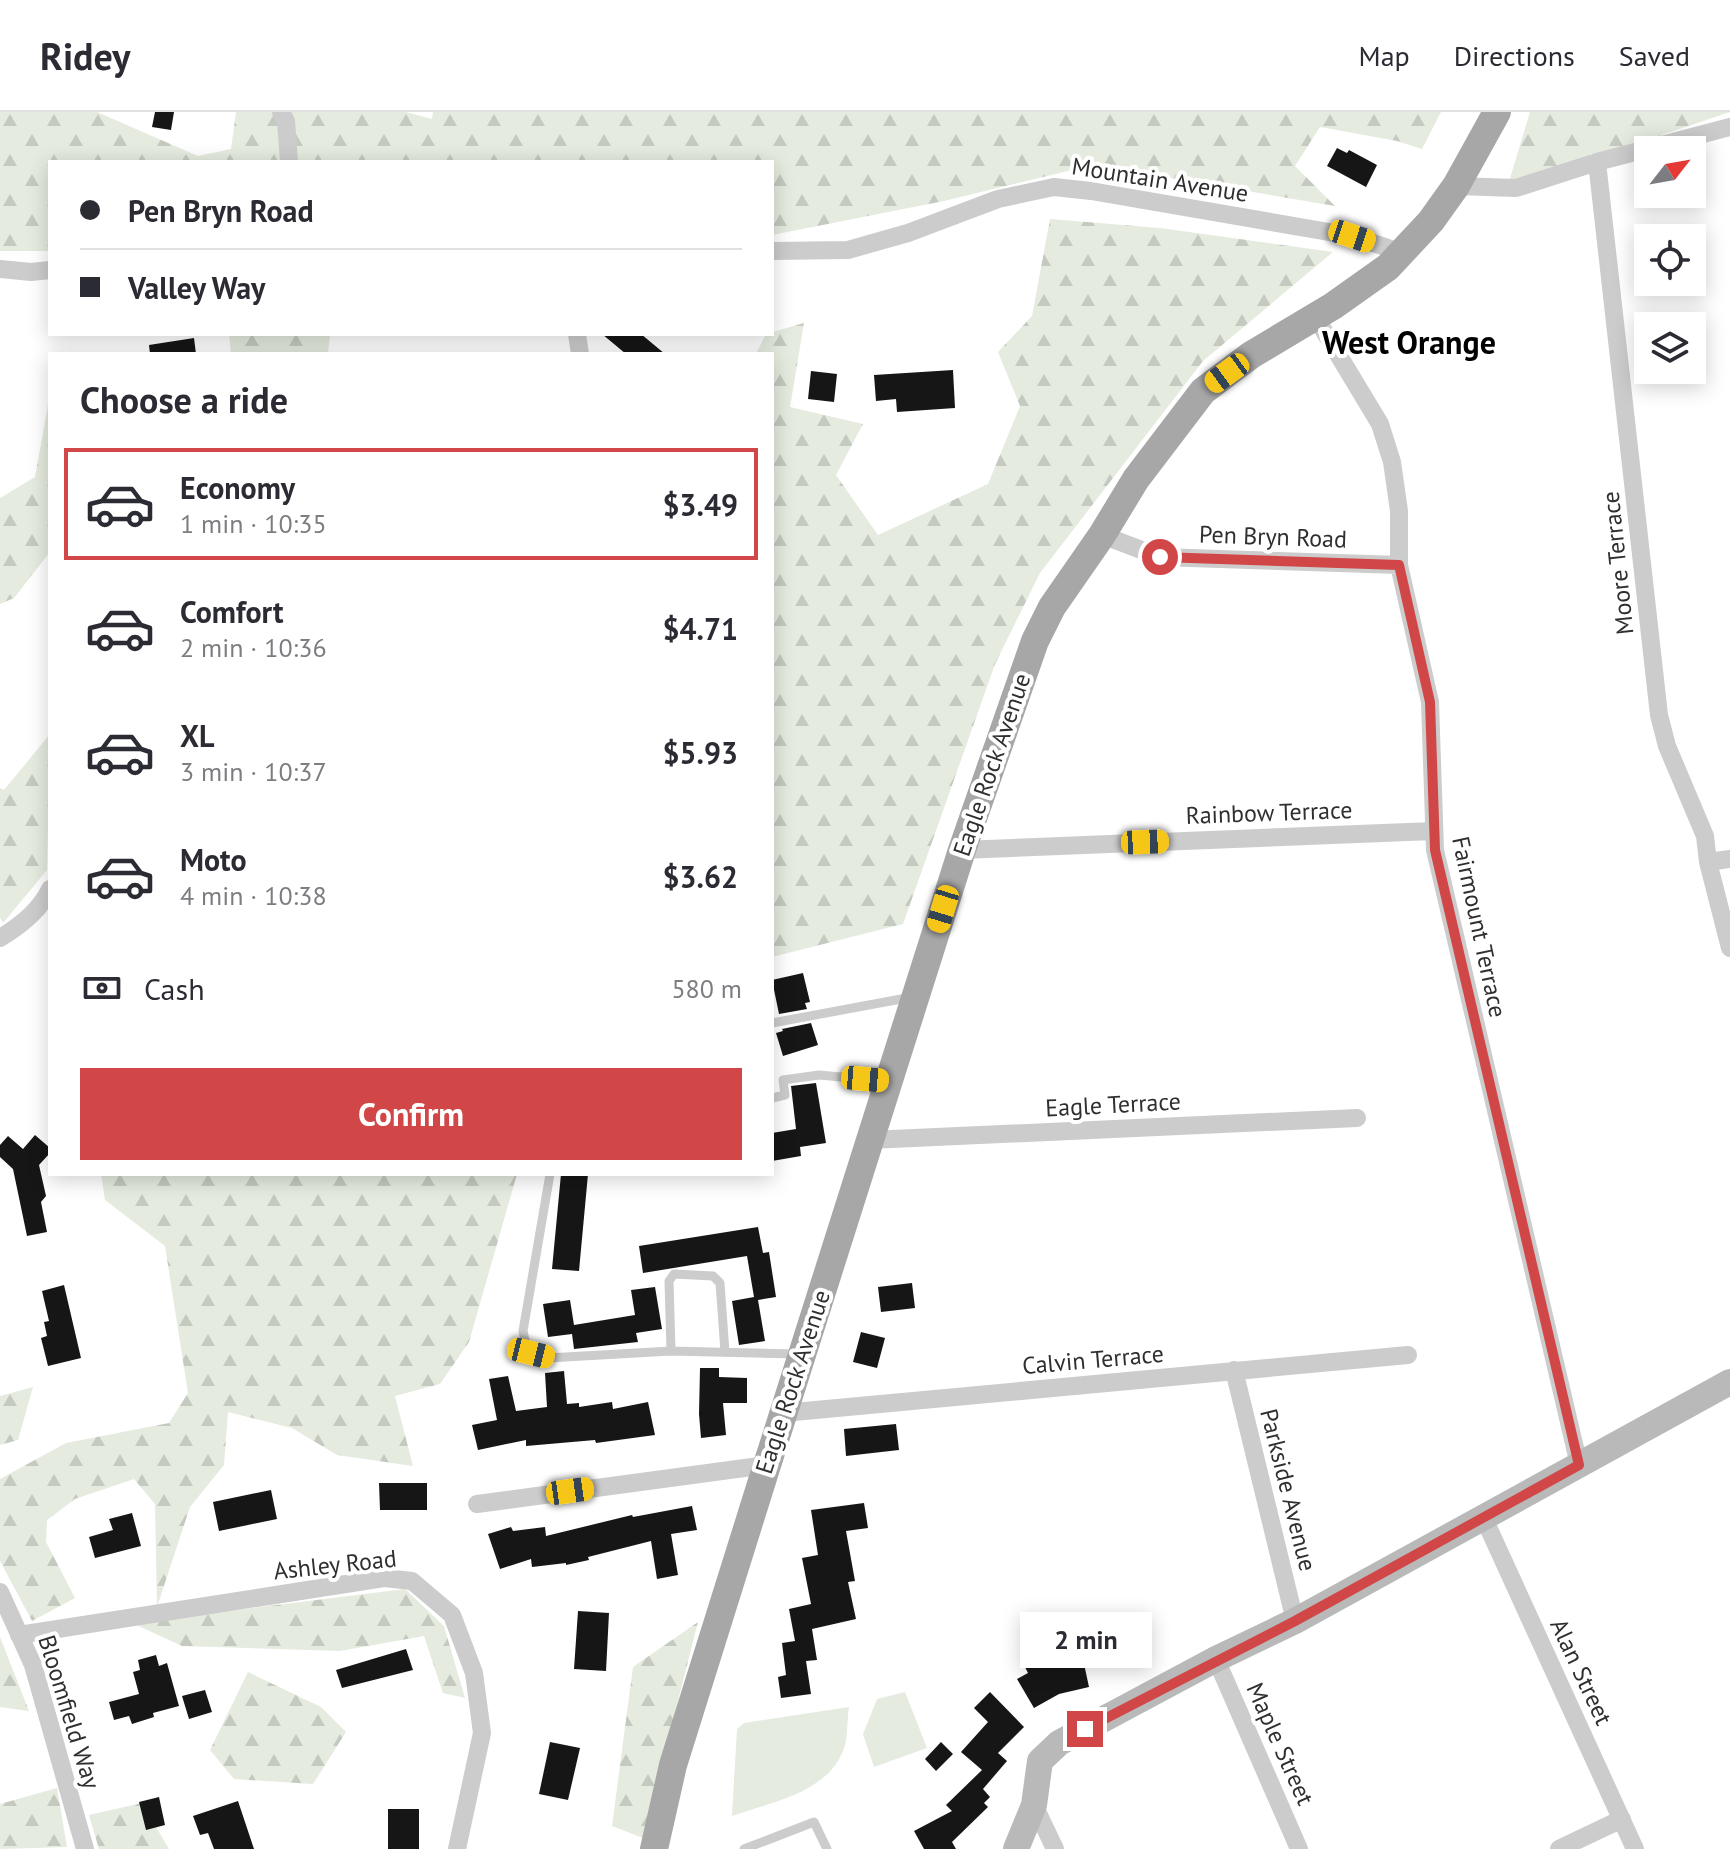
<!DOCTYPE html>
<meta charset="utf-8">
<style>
:root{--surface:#fff;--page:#f2f2f3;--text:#2b2b33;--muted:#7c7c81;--line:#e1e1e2;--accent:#d14747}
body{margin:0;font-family:"PT Sans",sans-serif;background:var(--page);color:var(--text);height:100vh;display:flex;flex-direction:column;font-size:30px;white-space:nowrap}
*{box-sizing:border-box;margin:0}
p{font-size:26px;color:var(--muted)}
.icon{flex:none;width:44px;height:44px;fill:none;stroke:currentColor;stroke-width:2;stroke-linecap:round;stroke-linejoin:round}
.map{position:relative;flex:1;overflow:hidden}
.details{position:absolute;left:48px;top:240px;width:726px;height:824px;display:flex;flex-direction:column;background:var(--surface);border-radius:0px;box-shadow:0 4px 20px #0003}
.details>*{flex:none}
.banner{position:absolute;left:48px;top:48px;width:726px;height:176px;border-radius:0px;box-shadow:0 4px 20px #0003;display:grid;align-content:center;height:176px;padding:0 32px;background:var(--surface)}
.needle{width:52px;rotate:59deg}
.fabs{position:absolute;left:1634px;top:24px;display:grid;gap:16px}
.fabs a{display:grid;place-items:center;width:72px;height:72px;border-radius:0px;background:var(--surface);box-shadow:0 4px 20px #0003;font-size:40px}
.end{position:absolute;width:36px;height:36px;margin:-18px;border:10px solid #d14747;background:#fff;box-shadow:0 0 0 4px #fff}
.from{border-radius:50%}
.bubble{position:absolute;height:56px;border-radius:0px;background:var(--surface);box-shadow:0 4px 20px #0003;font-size:26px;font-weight:700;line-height:56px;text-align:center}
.car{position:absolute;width:24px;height:48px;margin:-24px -12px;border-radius:10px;box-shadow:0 0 6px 2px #0007;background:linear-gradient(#f5c518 24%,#345 0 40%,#f5c518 0 76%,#345 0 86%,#f5c518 0)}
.banner b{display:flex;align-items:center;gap:28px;height:76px;font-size:30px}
.banner b+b{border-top:2px solid var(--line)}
.banner i{width:20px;height:20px;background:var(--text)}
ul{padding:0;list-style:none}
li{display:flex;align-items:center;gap:24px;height:112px;margin:0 16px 12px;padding:0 16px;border:4px solid transparent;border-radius:0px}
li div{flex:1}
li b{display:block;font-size:30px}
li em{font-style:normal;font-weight:700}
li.on{border-color:var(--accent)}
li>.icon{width:72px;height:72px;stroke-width:1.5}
h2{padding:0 32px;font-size:36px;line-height:96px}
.pay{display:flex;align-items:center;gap:20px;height:88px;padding:0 32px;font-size:30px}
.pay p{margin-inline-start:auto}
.primary-button{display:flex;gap:16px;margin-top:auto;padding:16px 32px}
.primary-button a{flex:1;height:92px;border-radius:0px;background:var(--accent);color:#fff;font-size:32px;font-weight:700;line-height:92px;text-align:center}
header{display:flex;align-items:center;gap:48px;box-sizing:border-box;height:112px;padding:0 40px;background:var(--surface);border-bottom:2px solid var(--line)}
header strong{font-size:38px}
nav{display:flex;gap:44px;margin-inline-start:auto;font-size:28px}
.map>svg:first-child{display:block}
.forest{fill:url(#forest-firs)}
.park{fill:#e5ebdf}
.building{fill:#161616}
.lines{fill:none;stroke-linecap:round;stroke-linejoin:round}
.lane{stroke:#ccc;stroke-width:9}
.street{stroke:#ccc;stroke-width:18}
.secondary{stroke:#b9b9b9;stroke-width:26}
.primary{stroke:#a7a7a7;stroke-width:28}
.route{stroke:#d14747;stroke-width:10}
.labels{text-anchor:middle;stroke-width:8;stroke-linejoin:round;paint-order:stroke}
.street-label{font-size:24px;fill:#2f2f2f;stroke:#fff}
.district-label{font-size:32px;font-weight:bold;fill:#000;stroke:#fff}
</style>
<header>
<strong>Ridey</strong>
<nav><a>Map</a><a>Directions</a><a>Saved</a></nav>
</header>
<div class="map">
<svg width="1730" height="1737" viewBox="0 0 1730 1737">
<defs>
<pattern id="forest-firs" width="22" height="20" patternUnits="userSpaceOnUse" patternTransform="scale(2)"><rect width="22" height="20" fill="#e5ebdf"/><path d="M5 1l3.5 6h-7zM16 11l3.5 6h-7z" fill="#c5cac0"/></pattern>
</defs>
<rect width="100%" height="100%" fill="#fff"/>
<path class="forest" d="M0 0H97L198 44 231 37 236 0H406L432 7 433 0H1441L1422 37 1397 29 1320 15 1295 54 1335 94 1093 53 944 89 772 123V50H50V139H0Z
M1530 0H1730L1510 74 1508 73Z
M1050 107 1160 116 1333 140 1203 249 1040 461 995 552 903 812 772 845V242H756L766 222 804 211 790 295 863 312 836 363 878 423 988 372 1020 294 998 240 1032 204Z
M229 222H330L328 242H231Z
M48 293 50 295V440L14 486 0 492V386L35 365Z
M50 622 47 758 3 811 0 806V676L4 678Z
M101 1062H517L469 1230 440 1272 395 1284 413 1354 337 1343 292 1316 228 1300 224 1353 190 1395 157 1495 155 1392 134 1367 75 1387 47 1408 46 1430 75 1486 32 1509 0 1449V1367L66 1331 169 1311 188 1281 165 1134 105 1088Z
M33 1275 18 1328 0 1333V1284Z
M405 1477 444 1514 465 1586 443 1581 424 1524 340 1539 182 1534 132 1511Z
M698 1510 643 1726 612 1714 633 1555Z
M0 1525 29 1599 0 1595Z
M248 1560 321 1595 346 1620 313 1672 234 1667 210 1638Z
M57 1676 67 1735 0 1737V1692Z
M142 1691 169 1737H99L89 1703Z"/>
<path class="park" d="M905 1580 927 1636 874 1655 863 1622 877 1587Z
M849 1595C847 1607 848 1621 845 1633 832 1680 772 1690 732 1704L737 1617 744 1611Z"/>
<path class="building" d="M155 0H174L171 18 152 15Z
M1337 36 1347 41 1349 38 1377 53 1366 75 1327 54Z
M602 222H641L665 242H626Z
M194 226 196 242H150L149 233Z
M953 258 955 296 897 300 896 287 876 289 874 263Z
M811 259 837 262 834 290 808 287Z
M803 861 810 890 805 891 807 897 779 902 772 868Z
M811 911 818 933 783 944 776 921 783 919 782 917Z
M816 971 826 1031 800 1035 801 1044 772 1049V1021L796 1017 791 974Z
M35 1023 50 1036V1041L39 1053 46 1084 41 1090 47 1120 27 1124 13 1057 0 1045V1033L8 1024 23 1037Z
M561 1062H588L579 1159 552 1157Z
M758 1115 763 1141 769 1140 776 1185 758 1188 765 1229 739 1233 732 1189 754 1185 747 1144 643 1161 639 1134Z
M912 1171 915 1196 881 1200 878 1175Z
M64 1173 81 1246 48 1254 41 1226 47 1224 44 1210 49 1209 42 1179Z
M655 1175 662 1217 636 1221 638 1230 574 1237 572 1222 548 1225 543 1192 570 1188 574 1213 635 1203 631 1178Z
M861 1220 885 1226 877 1256 853 1250Z
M700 1256H719V1265L747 1266V1291H723L726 1323 701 1326 699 1302Z
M564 1259 567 1292 579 1291V1295L612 1290 613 1297 648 1290 655 1323 596 1331 595 1328 526 1334V1328L478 1338 472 1313 497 1308 489 1267 508 1264 516 1299 547 1295 545 1261Z
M896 1312 899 1338 846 1344 844 1317Z
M379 1371H427V1398H380Z
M271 1378 277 1407 219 1419 213 1390Z
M864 1391 868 1416 846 1419 855 1469 848 1470 856 1507 812 1517 817 1548 806 1549 811 1582 781 1586 778 1565 786 1563 782 1531 795 1529 789 1497 811 1492 802 1446 818 1443 811 1398Z
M692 1394 697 1418 671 1422 678 1463 657 1467 651 1429 588 1445 589 1448 566 1453V1451L532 1455 531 1447 500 1457 488 1422 511 1415 513 1419 545 1415 546 1424 632 1403 633 1405Z
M132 1401 141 1434 95 1446 89 1425 113 1418 109 1407Z
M578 1499 609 1501 606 1559 574 1557Z
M406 1537 413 1558 342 1576 336 1558Z
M1081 1538 1089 1575 1059 1582 1034 1596 1017 1567 1028 1561 1025 1555 1039 1547Z
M156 1543 159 1554 167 1551 179 1594 153 1601 154 1605 132 1612 129 1604 114 1608 109 1590 139 1582 133 1560 140 1558 138 1548Z
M205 1578 212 1600 189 1607 182 1584Z
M990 1580 1024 1615 998 1641 1007 1649 983 1677 990 1685 984 1691 988 1695 952 1730 956 1737H924L914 1719 952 1699 946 1693 982 1658 961 1640 988 1610 974 1596Z
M550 1630 580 1636 568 1688 539 1682Z
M941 1630 953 1642 936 1659 925 1647Z
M159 1685 165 1713 146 1718 139 1690Z
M238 1689 254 1737H214L208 1721 200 1723 193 1704Z
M388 1697H419V1737H388Z"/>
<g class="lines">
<path class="lane" d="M772 911 912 885
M772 986 785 983 783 968 819 963 885 969
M550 1062 523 1219 526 1233 531 1241 548 1246 671 1239 799 1242
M671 1239 669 1169 674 1162 713 1164 720 1171 725 1240
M744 1737 814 1710 827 1737"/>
<path class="street" d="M281 0 286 9 289 50
M1597 50 1659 603 1667 634 1705 724 1708 750 1730 836
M1456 74 1516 76 1597 50 1730 15
M772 139 848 138 908 121 998 87 1054 75 1091 79 1352 124 1403 141
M0 157 31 160 50 158
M1315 204 1380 312 1392 350 1399 399V453L1430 590 1435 738 1579 1353
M577 222 580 242
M1102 423 1160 445 1399 453
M962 738 1433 719
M1708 750 1730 747
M0 826C20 814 40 799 50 777
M870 1028 1357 1006
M1234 1258 1295 1509
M783 1301 1408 1243
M477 1392 767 1353
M1483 1404 1635 1737
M0 1480 33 1553 85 1737
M19 1523 384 1466 412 1469 452 1503 474 1561 482 1621 457 1737
M1216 1547 1299 1737
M1034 1693 1055 1737
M1559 1737 1622 1707"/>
<path class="secondary" d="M1016 1737 1034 1693 1040 1649 1059 1631 1216 1547 1295 1509 1730 1270"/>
<path class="primary" d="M654 1737 673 1653 767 1353 962 738 1035 529 1052 495 1102 423 1136 367 1203 279 1251 243 1333 194 1388 155 1431 109 1456 74 1497 0"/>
</g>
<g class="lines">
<path class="route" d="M1085 1617 1295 1509 1579 1353 1435 738 1430 590 1399 453 1160 445"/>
</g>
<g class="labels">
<g class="street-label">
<text transform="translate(1160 68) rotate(9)" y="8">Mountain Avenue</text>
<text transform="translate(1273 425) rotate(2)" y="8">Pen Bryn Road</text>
<text transform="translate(1618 451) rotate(-96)" y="8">Moore Terrace</text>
<text transform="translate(992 653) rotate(-71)" y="8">Eagle Rock Avenue</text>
<text transform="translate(1269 701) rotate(-2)" y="8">Rainbow Terrace</text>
<text transform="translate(1479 815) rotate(78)" y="8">Fairmount Terrace</text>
<text transform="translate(1113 993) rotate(-3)" y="8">Eagle Terrace</text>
<text transform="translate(1093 1248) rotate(-5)" y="8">Calvin Terrace</text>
<text transform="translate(793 1270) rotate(-72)" y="8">Eagle Rock Avenue</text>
<text transform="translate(1288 1378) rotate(76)" y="8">Parkside Avenue</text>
<text transform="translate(335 1453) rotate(-6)" y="8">Ashley Road</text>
<text transform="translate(1581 1560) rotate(65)" y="8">Alan Street</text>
<text transform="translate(69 1600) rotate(73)" y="8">Bloomfield Way</text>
<text transform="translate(1280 1632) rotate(66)" y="8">Maple Street</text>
</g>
<g class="district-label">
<text x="1409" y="242">West Orange</text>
</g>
</g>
</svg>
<div class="fabs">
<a><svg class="needle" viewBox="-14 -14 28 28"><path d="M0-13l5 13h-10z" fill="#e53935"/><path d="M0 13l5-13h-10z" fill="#7c7c81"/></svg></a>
<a><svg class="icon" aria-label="locate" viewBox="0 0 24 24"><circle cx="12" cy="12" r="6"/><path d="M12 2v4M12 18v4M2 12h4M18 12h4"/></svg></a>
<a><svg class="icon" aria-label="layers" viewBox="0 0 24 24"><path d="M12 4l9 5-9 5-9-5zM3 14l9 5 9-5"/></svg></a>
</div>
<i class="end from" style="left:1160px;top:445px"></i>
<i class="end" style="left:1085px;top:1617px"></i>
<div class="bubble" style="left:1020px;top:1500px;width:132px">2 min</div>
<i class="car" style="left:1352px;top:124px;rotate:108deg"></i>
<i class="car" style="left:1227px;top:261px;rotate:234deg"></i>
<i class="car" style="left:1145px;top:730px;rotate:88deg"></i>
<i class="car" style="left:943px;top:797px;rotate:197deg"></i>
<i class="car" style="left:865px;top:967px;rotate:95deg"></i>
<i class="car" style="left:531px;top:1241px;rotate:104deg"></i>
<i class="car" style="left:570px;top:1379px;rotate:82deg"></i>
<div class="banner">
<b><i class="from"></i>Pen Bryn Road</b>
<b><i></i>Valley Way</b>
</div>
<section class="details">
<h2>Choose a ride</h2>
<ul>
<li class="on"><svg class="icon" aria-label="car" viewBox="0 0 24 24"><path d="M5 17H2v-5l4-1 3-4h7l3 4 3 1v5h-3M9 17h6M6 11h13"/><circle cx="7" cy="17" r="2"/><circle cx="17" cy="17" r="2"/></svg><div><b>Economy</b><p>1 min · 10:35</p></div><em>$3.49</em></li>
<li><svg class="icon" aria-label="car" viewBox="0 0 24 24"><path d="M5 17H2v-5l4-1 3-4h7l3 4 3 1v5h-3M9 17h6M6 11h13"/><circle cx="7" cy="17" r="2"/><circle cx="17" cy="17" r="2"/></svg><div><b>Comfort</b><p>2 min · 10:36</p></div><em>$4.71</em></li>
<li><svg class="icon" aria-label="car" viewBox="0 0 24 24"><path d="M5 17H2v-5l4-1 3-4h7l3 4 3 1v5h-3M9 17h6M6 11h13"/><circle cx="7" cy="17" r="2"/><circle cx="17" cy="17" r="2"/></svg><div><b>XL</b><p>3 min · 10:37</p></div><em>$5.93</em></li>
<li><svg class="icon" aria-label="car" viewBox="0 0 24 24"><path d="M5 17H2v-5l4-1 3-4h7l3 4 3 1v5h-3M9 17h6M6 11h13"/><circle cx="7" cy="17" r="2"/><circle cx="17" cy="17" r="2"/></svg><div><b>Moto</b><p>4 min · 10:38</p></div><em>$3.62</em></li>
</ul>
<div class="pay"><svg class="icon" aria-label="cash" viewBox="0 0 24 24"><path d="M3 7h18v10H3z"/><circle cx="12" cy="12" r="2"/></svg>Cash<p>580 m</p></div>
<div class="primary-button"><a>Confirm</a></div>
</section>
</div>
